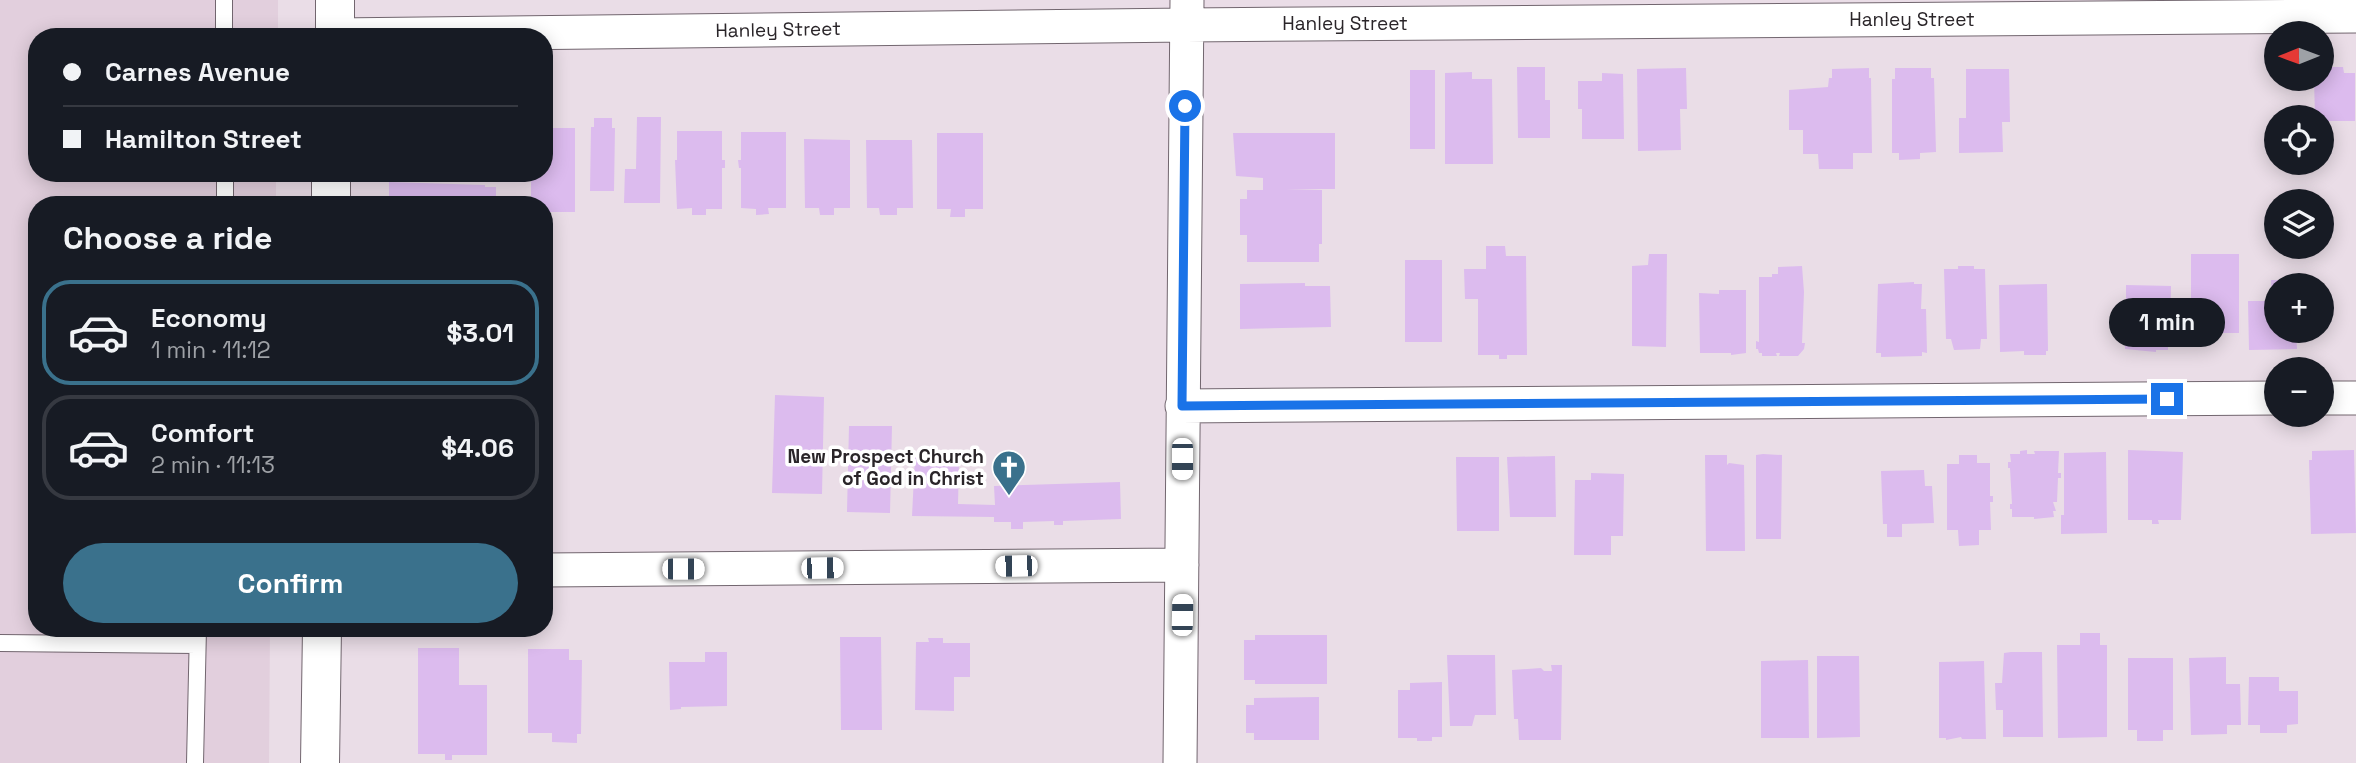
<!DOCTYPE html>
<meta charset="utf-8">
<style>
:root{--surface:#171b24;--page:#20242c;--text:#f1f3f6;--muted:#9ea1a6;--line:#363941;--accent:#3a718c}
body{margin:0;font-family:"Space Grotesk",sans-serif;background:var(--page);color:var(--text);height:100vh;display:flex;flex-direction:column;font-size:26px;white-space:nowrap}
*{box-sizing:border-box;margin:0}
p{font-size:23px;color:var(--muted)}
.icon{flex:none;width:38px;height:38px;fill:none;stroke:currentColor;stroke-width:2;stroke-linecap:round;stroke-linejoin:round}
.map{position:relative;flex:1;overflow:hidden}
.drawer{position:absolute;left:28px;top:196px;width:525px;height:441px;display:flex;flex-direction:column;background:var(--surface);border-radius:28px;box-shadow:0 4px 18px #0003}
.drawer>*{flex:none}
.banner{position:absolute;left:28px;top:28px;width:525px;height:154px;border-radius:28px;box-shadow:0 4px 18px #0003;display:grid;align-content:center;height:154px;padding:0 35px;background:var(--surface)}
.needle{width:46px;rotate:269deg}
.fabs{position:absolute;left:2264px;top:21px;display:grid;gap:14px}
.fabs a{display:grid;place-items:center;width:70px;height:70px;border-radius:50%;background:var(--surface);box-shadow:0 4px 18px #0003;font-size:35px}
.end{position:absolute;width:32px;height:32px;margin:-16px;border:9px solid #1a73e8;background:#fff;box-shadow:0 0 0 4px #fff}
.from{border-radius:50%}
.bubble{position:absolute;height:49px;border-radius:24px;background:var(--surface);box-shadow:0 4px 18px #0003;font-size:23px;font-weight:800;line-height:49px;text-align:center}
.car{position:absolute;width:21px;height:42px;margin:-21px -10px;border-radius:9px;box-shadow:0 0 5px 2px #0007;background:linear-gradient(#fff 24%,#345 0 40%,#fff 0 76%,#345 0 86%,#fff 0)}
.banner b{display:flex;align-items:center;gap:24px;height:66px;font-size:26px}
.banner b+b{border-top:2px solid var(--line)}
.banner i{width:18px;height:18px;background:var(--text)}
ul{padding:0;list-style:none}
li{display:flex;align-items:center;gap:21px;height:105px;margin:0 14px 10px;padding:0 21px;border:4px solid var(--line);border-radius:28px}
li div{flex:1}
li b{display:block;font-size:26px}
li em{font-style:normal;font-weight:800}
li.selected{border-color:var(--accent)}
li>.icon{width:63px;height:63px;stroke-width:1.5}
h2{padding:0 35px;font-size:32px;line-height:84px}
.primary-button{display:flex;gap:14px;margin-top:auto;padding:14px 35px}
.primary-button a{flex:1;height:80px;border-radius:42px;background:var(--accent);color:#fff;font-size:28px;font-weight:800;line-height:80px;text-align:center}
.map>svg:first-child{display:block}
.built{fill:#e2cfdd}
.building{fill:#dcbbee}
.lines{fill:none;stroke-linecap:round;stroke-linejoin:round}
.service-casing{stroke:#72666f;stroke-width:18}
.minor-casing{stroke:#72666f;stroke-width:35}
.tertiary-casing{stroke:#72666f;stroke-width:40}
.service{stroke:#fff;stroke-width:16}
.minor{stroke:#fff;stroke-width:33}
.tertiary{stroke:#fff;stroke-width:38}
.route{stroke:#1a73e8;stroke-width:9}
.labels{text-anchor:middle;stroke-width:7;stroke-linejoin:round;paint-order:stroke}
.street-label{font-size:19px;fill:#2a2529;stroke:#fff}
.poi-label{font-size:19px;font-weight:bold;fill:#2a2529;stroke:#fff;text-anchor:end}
</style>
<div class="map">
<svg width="2356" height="763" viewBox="0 0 2356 763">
<rect width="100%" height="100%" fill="#eadde7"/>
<path class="built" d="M0 0H278V37H37V173H276V205H37V628H270L269 763H0Z"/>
<path class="building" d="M1517 67H1545V100H1550V138H1518Z
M2325 67H2343L2344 73H2355V121H2329V130L2322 131V117H2315L2314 79H2322Z
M1686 68 1687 109H1680L1681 150 1638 151 1637 69Z
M1869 68V78H1871L1872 153H1853V169H1819L1818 154H1803V130H1789V90L1828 87 1829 78H1832V69Z
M1895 68H1931V78H1934L1936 152 1920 153V159L1899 160V153H1892V79H1895Z
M1966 69H2009L2010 122H2002L2003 152 1959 153V118H1966Z
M1410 70H1435V149H1410Z
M1472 72V79H1492L1493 164H1445V73Z
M1602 73 1623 74 1624 139H1582V109H1578V81H1602Z
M637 117H661L660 203H624L625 169H636Z
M594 118H612V128H615L614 191H590L591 127H594Z
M544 128H575V212H544V205H531V173H544Z
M677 131H722V160H725V168H722V209H706V215H692V208L677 209 675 160H677Z
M741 132H786V208H768L769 214 756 215V209L741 208V168H739L738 160H741Z
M937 133H983V209H965V217H950L951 209H937Z
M1233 133H1335V189H1286L1322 190V244H1319V262H1247V235H1240V199H1247V190H1263V178L1236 176Z
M804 139 850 140V208H834V215H820L819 208H805Z
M866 140H912L913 208H897V215H880L879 208H867Z
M389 182 485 185V187H496V198H483V205H389Z
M1486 246H1505L1506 256H1526L1527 355H1507V359H1499V355H1478V299H1465L1464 269H1486Z
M1649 254H1667L1666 347 1632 346V266L1648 265Z
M2191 254H2239V333H2209V326H2191Z
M1405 260H1442V342H1405Z
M1802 266 1804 292 1802 343H1805L1804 349 1798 356H1779L1780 353H1776L1777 356H1762V353H1759L1758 349H1756V341L1759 342V277H1772V274H1778V267Z
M1958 266H1974V269H1985L1987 339H1981L1980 349 1954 350 1951 339H1946L1944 269H1958Z
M2271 280H2296V285H2277V331H2296L2297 349 2249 350 2248 301H2272Z
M1914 282V284H1922L1921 309H1926L1927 353 1922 352V356L1881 357V353H1876L1878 284Z
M1305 283V286H1330L1331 327 1240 329V284Z
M2047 284 2048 351H2046V355H2024V351L2000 352 1999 285Z
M2126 285 2171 286 2170 337H2168V350H2156V352L2125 349 2124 302H2126Z
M1719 290H1746V353L1731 355V353H1700L1699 293 1719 294Z
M775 395 824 397 822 494 772 493Z
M849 426H892L890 513 847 512Z
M2027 450V454H2035L2034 451H2059L2058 473H2061V478H2058L2057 502H2053L2056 511H2053L2054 517 2034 519V517H2012V509H2010V504H2012L2010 468H2008V462H2011L2010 454H2020V451Z
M2128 450 2183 452 2181 520H2158L2159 524H2152V520H2128Z
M2354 450 2356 533 2311 534 2309 460H2312V451Z
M2106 452 2107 533 2061 534V515H2064V453Z
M1763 454 1782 455 1781 539H1756V455Z
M1705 455H1727V465L1729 463 1744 465 1745 551H1706Z
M1959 455H1977V463H1990V496H1993V502H1990L1991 530H1979V545L1959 546 1958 530H1947V464H1959Z
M1555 456 1556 517H1510L1507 457Z
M915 457H925V461L959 462 958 504 995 505 994 486 1120 482 1121 519 1063 521V525H1054V521L1023 522V529H1011V522H994V517L912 516Z
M1456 457H1499V531H1457Z
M1924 470 1925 486H1932L1934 523 1902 524V537H1887V524H1883L1881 471Z
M1591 473 1624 474 1623 536H1611V555H1574L1575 480H1591Z
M2080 633H2100V645H2107V737L2058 738 2057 645H2080Z
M1255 635H1327V684H1255V680H1244V640H1255Z
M840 637H881L882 730H841Z
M928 638H943V643H970V677H954V711L915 710 916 642H929Z
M418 648H459V685H487V755H452V760H445V754H418Z
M528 649H569V660H582L581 734H577V743L552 742V733H528Z
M705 652H727V706L681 707V709L670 710 669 662H705Z
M2011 652H2042L2043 737H2003V710H1996L1995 683H2002L2004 653Z
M1447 655H1495L1496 715H1475L1472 726H1450Z
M1817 656H1859L1860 737 1817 738Z
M2226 657V684H2240L2241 725H2227V734L2191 735 2189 658Z
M2128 658H2173V730H2163V741H2137V730H2128Z
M1808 660 1809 738H1761V661Z
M1984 661 1986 739H1962L1961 737 1946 740V738H1939V662Z
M1551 665H1562L1561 740H1519L1518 719H1514L1512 670 1541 668 1544 671H1552Z
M2249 677H2279V691H2298V724L2287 725V733H2260V725H2248Z
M1442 682V737H1432V741H1417V738H1398V690H1410V683Z
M1319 697V740H1254V733H1246V705H1254V698Z"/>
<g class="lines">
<g class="service-casing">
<path id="service" d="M224 0V37
M225 173V205
M0 643 197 645
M195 763 198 628"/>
</g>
<g class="minor-casing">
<path id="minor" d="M335 35 1186 25 2356 16
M2322 398H2356
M1182 406 2277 398
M544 570 1182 565
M1180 763 1187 0"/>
</g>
<g class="tertiary-casing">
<path id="tertiary" d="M335 37V0
M331 205V173
M320 763 322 628"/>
</g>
<use href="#service" class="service"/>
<use href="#minor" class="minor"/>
<use href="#tertiary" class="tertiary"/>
</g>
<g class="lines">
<path class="route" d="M1185 106 1182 406 2167 399"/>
</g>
<defs>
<g id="church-pin" transform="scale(1.75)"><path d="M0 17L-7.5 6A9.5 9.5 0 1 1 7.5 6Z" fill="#3a718c" stroke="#fff"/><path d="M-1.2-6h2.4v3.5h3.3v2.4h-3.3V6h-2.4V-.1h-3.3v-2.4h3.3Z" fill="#fff"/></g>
</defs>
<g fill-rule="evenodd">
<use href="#church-pin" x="1009" y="467"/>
</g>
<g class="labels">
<g class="street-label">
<text x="1912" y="26">Hanley Street</text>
<text x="1345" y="30">Hanley Street</text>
<text transform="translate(778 29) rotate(-1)" y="7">Hanley Street</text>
</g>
<g class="poi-label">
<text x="984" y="463">New Prospect Church<tspan x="984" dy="22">of God in Christ</tspan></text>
</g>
</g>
</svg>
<div class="fabs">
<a><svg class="needle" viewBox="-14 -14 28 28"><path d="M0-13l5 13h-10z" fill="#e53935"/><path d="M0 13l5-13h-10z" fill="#9ea1a6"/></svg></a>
<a><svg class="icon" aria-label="locate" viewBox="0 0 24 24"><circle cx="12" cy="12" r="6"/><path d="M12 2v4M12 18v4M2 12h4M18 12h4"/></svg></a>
<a><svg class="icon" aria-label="layers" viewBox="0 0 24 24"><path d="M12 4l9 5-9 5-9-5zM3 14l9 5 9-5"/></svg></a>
<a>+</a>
<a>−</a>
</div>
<i class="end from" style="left:1185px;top:106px"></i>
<i class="end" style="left:2167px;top:399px"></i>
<div class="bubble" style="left:2109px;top:298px;width:116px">1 min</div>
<i class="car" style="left:1182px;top:459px;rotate:180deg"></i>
<i class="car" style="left:1016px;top:566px;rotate:269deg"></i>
<i class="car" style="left:822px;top:568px;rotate:89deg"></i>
<i class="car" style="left:683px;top:569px;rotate:90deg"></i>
<i class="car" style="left:1182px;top:615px;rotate:1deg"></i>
<div class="banner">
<b><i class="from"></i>Carnes Avenue</b>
<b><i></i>Hamilton Street</b>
</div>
<section class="drawer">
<h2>Choose a ride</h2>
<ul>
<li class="selected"><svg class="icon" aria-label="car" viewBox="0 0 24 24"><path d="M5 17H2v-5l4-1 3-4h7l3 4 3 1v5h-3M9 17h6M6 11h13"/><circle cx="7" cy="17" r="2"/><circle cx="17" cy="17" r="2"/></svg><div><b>Economy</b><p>1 min · 11:12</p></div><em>$3.01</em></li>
<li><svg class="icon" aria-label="car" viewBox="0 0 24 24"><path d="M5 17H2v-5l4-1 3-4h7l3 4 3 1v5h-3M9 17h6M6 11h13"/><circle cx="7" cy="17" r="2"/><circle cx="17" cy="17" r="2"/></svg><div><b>Comfort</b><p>2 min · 11:13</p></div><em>$4.06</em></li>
</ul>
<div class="primary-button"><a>Confirm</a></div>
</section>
</div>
